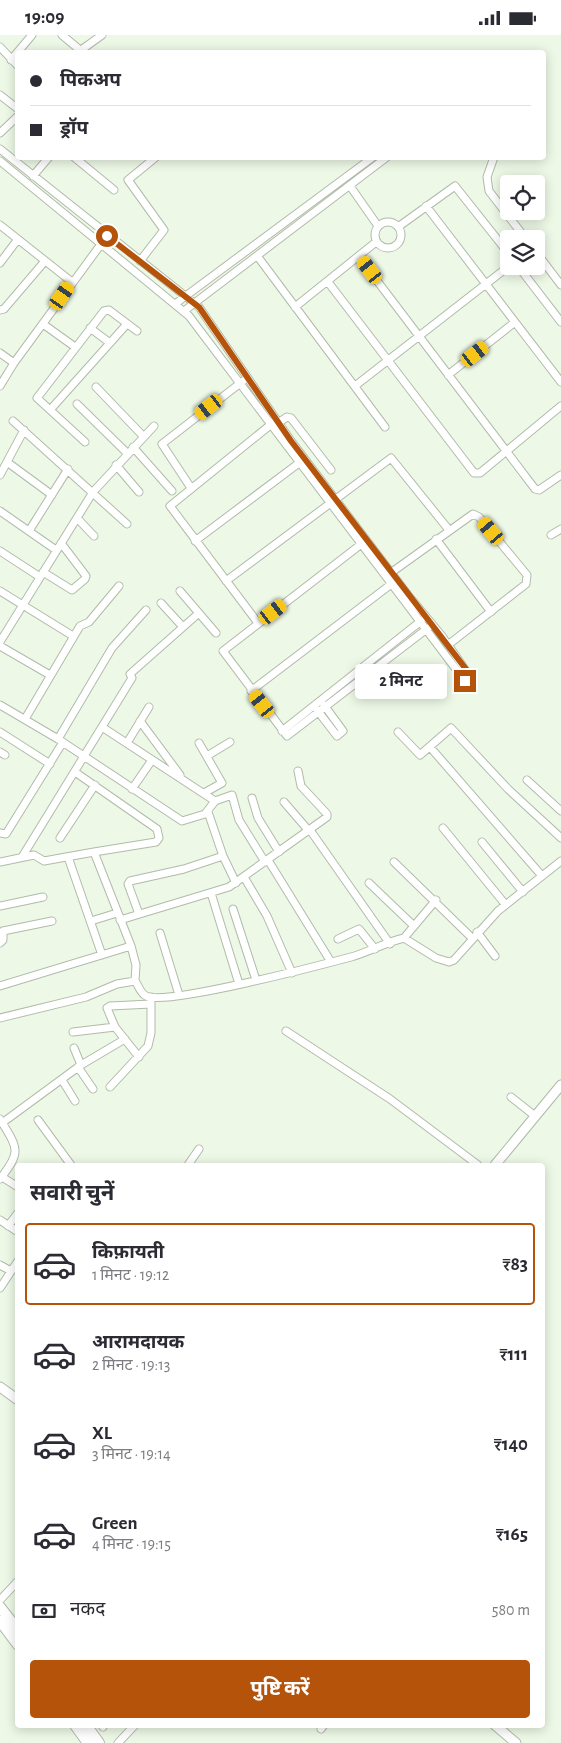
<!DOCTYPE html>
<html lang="hi">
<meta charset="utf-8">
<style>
:root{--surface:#fff;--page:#f7f7f7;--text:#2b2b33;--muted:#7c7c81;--line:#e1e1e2;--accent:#b45309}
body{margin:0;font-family:"Alegreya Sans","Noto Sans Devanagari",sans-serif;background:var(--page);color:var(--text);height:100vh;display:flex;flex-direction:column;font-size:19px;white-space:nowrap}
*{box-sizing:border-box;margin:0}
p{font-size:16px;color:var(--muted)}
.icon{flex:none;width:28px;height:28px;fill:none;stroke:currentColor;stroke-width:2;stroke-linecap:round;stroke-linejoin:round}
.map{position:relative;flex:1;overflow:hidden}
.side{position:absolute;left:15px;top:1128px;width:530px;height:565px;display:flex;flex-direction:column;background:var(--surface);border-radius:5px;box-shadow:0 2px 12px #0003}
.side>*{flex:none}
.top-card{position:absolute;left:15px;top:15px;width:531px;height:110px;border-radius:5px;box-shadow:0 2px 12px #0003;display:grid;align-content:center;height:110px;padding:0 15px;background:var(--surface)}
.fabs{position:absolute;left:500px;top:140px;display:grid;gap:10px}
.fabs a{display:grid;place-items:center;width:45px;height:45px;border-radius:5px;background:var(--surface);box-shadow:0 2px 12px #0003;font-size:25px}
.end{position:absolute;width:22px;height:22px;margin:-11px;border:6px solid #b45309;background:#fff;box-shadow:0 0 0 2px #fff}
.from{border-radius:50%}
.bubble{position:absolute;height:35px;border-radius:5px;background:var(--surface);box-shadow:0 2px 12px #0003;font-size:16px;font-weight:700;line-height:35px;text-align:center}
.car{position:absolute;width:15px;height:30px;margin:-15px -8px;border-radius:6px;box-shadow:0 0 4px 1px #0007;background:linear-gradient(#f5c518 24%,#345 0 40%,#f5c518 0 76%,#345 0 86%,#f5c518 0)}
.top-card b{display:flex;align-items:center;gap:18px;height:48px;font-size:19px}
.top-card b+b{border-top:1px solid var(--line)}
.top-card i{width:12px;height:12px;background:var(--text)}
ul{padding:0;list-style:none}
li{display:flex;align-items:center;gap:15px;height:82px;margin:0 10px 8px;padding:0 5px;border:2px solid transparent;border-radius:5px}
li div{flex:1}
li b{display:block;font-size:19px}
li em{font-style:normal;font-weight:700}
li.selected{border-color:var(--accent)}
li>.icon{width:45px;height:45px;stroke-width:1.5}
h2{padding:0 15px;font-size:22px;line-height:60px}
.pay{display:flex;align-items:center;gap:12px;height:55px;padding:0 15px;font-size:19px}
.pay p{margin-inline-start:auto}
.button{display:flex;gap:10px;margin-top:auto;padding:10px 15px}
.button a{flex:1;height:58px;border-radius:5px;background:var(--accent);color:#fff;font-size:20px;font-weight:700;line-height:58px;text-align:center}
.status{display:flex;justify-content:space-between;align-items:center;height:35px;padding:0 25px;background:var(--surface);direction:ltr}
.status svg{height:14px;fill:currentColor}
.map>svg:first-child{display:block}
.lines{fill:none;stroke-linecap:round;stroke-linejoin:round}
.minor-casing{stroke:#b1bbaa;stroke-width:9}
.tertiary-casing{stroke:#b1bbaa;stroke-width:11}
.primary-casing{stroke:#b1bbaa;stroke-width:12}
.minor{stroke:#fff;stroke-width:7}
.tertiary{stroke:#fff;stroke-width:9}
.primary{stroke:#fff;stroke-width:10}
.route{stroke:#b45309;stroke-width:6}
</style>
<div class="status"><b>19:09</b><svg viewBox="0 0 49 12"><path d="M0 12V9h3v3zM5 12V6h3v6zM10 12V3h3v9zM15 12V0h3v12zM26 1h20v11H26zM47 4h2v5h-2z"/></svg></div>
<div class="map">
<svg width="561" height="1708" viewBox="0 0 561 1708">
<rect width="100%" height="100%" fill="#edf8e6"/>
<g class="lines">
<g class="minor-casing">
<path id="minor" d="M62 0 80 15
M0 12 18 31
M77 18 102 0
M11 25 32 0
M0 60 18 74
M0 98 18 81
M0 114 199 272 291 406 408 560 442 601 471 643 465 646 189 281 0 126
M74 122 114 155
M494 122 487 142 489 156 526 204
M33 141 49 122
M350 151 378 191
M426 171 561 347
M375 200a13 13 0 1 1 26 0a13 13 0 1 1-26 0Z
M0 190 72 247
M398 192 455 151 509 219
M536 217 561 250
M258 222 385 392
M359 222 535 454 539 455 561 440
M140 226 164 195 128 145 156 122
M0 228 18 204
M518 231 561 287
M328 247 474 438H480L561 371
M175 269 373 122
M295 272 376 207
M0 275 4 274 45 226
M184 276 387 122
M43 289 75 312
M90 293 110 308
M0 318 14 328
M448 340 515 287
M0 351 14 328 107 201
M355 351 509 231
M96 352 144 402
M77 369 127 418
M50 375 127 289
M13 386 127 489
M278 388 287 382 291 383 331 435
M85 407 37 363 104 276 109 275 137 296
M133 412 172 456
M7 427 52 460
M116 430 139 457
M0 440 24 395
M191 453 162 409 243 346
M0 476 56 515
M77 483 94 501
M29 496 68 434
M551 500 561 494
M436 504 491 577
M195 506 303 425
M364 507 223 616 287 701 428 593
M0 516 40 542
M43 537 72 555 85 544 86 541 61 508
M392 537 473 479 479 482 527 540 526 549 448 610
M226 546 391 423 449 495
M0 556 73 601
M180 556 216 598
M161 568 183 592
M258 588 170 471 274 387
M0 607 93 457 154 391
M0 611 50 640
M251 656 394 547
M0 670 58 704 182 786 205 779 215 766 232 760 239 785 265 827
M317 675 337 701 343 696 324 670
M25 684 80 591 89 587 119 551
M140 686 180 740
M102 692 215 766
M282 696 421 586
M0 697 50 729
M398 697 420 720 451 693 508 754 561 803
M58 704 112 613 146 575
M127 708 149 672
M199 708 222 748 204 758
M430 712 542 841
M0 717 5 720
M207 721 230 707
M75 737 157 794 159 803 156 807 94 817 131 911 136 930 135 946
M527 745 561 776
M132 754 152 725
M252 763 258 783 279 817
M284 767 309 796
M208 777 223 821 236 848
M443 793 505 869
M310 795 390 909
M0 798 6 799 63 707
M60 803 95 750
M482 807 523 857
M22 822 132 643 130 639 199 578
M68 822 102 920
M268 825 331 927
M0 827 34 820 44 826 94 817
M394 827 472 903
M244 842 267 881 292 938
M369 848 414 891
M211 858 239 949
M0 871 43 862
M233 874 256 945
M139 879 128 849 130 846 184 834 223 821
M120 885 229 852 327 782V779L301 751 298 736
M91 886 117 878
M477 897 495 921
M160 898 179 960
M404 903 436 865
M338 904 359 894 375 914
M0 908 3 905V896L52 886
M0 951 131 911
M0 983 86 962 117 949 135 946C139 951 140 958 146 961 166 971 321 930 351 922 369 917 386 907 404 903L436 923 449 927 454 925 498 876 561 826
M286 996 390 1064 478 1130
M73 997 115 992
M74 1013 81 1030
M139 1022 115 992 107 973 110 971 151 969
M78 1032 93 1054
M62 1045 75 1066
M110 1052 148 1011 151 998V962
M511 1062 535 1081
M38 1085 71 1130
M2 1088 81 1030 125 1004
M188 1130 199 1114
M2 1142 18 1152
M0 1144C22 1116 18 1114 0 1084
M0 1185 18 1197
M8 1191 18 1178
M0 1230 11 1236
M0 1253 18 1226
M0 1565 18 1546
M103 1692 104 1690
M321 1694 324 1690
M118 1708 135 1690"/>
</g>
<g class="tertiary-casing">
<path id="tertiary" d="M495 1130 561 1050
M0 1352 18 1365
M495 1690 516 1708"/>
</g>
<g class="primary-casing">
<path id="primary" d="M0 1572 18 1595
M0 1586 18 1610
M75 1690 88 1708
M86 1690 99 1708"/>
</g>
<use href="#minor" class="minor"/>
<use href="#tertiary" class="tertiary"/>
<use href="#primary" class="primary"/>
</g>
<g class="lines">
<path class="route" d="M107 201 199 272 291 406 472 642 465 646"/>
</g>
</svg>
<div class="fabs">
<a><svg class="icon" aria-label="locate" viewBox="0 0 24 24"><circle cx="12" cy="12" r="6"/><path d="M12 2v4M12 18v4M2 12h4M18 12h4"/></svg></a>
<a><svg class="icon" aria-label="layers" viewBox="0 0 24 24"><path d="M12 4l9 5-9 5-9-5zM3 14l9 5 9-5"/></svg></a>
</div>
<i class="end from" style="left:107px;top:201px"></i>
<i class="end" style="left:465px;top:646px"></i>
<div class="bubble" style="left:355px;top:629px;width:92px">2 मिनट</div>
<i class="car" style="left:370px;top:235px;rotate:323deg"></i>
<i class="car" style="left:62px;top:261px;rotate:35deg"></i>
<i class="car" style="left:475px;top:319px;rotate:52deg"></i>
<i class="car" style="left:209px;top:372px;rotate:232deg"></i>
<i class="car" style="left:491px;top:496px;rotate:320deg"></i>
<i class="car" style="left:273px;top:577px;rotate:53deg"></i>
<i class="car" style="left:262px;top:669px;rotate:322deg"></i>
<div class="top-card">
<b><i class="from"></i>पिकअप</b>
<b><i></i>ड्रॉप</b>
</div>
<section class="side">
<h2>सवारी चुनें</h2>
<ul>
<li class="selected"><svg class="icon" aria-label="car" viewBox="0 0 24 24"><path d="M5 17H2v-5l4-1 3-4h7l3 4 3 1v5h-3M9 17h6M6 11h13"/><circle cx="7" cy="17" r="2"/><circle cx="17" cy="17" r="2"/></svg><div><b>किफ़ायती</b><p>1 मिनट · 19:12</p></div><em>₹83</em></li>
<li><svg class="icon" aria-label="car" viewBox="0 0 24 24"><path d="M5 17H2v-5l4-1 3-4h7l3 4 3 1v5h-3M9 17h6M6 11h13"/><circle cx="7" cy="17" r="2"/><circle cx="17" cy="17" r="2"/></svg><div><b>आरामदायक</b><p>2 मिनट · 19:13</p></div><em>₹111</em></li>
<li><svg class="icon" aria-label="car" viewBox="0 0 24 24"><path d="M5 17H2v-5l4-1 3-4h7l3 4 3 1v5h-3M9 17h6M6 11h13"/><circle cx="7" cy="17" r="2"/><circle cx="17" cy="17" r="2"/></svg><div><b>XL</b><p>3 मिनट · 19:14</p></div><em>₹140</em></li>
<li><svg class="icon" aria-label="car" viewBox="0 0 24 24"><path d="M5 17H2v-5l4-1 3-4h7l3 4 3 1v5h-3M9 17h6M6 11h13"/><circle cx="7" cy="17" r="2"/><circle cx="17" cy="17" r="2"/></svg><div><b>Green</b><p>4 मिनट · 19:15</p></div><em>₹165</em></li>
</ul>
<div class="pay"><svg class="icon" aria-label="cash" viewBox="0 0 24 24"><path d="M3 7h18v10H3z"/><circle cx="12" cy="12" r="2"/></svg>नकद<p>580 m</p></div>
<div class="button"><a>पुष्टि करें</a></div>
</section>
</div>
